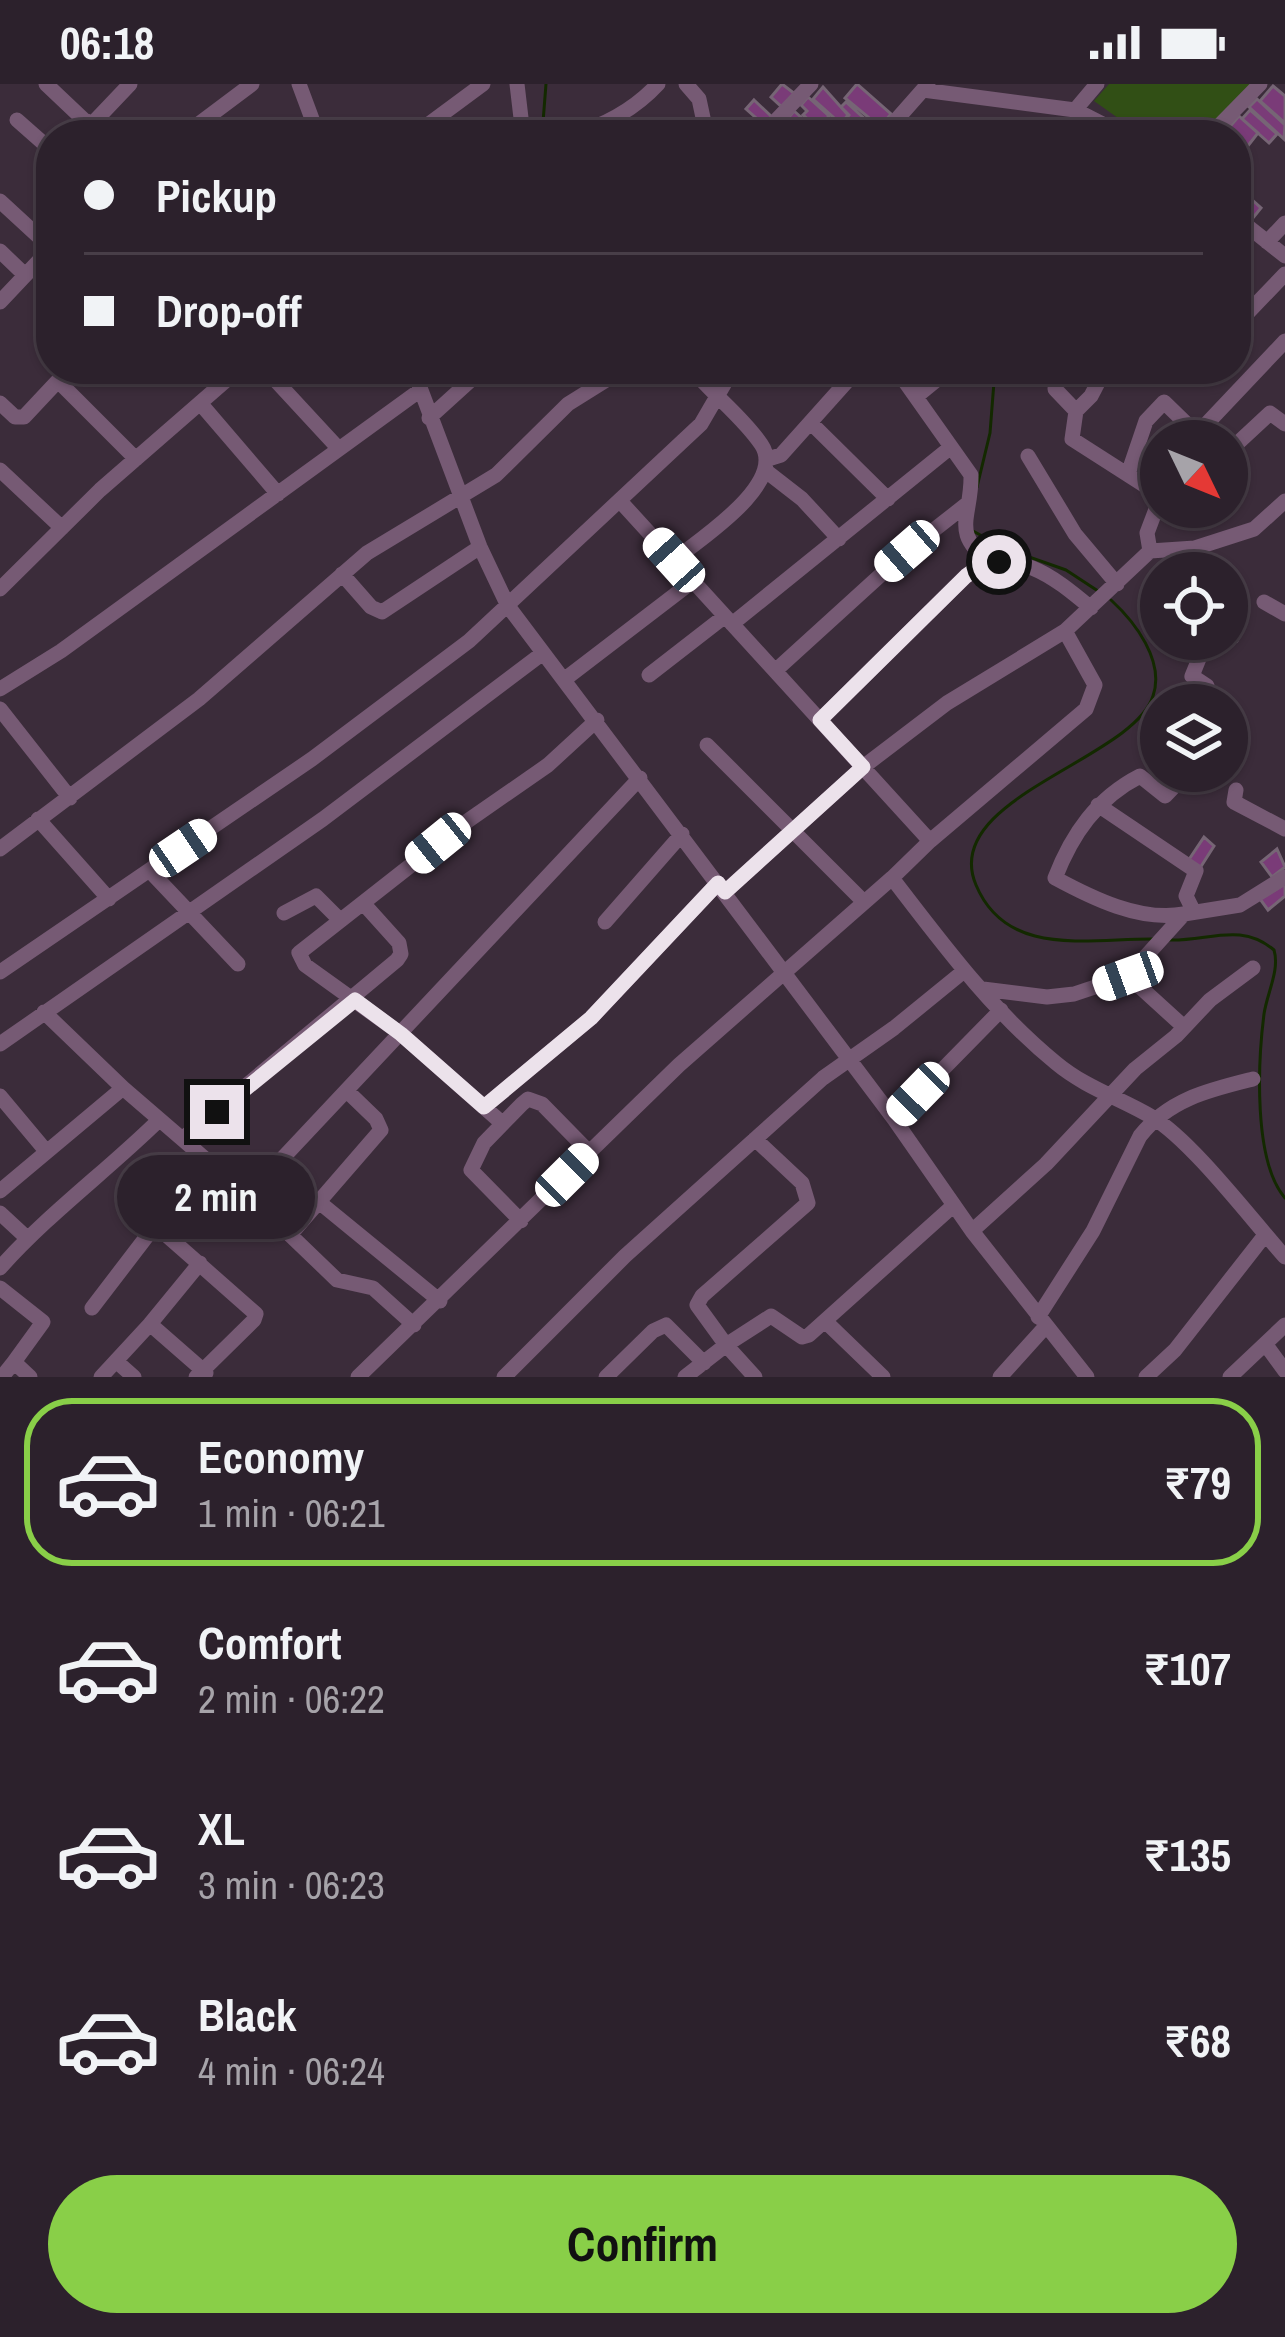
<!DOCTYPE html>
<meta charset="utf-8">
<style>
:root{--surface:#2c212c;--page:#382e38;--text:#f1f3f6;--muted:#a6a3a9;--line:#483e48;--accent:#89cf48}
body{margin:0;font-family:"Archivo Narrow",sans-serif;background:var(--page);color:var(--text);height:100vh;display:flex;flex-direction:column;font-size:45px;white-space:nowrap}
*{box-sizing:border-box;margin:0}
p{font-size:39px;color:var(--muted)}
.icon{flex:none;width:66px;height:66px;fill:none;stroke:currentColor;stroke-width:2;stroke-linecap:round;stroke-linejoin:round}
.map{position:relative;height:1293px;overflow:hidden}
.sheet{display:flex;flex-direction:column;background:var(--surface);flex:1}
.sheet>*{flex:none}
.hud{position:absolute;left:36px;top:36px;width:1215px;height:264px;border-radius:48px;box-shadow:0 3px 9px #0004,0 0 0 3px var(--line);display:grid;align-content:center;height:264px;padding:0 48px;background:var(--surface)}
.needle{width:78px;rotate:133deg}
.tools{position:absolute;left:1140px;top:336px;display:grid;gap:24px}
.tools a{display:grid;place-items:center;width:108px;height:108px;border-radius:50%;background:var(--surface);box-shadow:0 3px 9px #0004,0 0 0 3px var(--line);font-size:60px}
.end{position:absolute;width:54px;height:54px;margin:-27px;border:15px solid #ece2eb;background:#111;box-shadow:0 0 0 6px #111}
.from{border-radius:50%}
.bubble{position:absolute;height:84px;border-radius:42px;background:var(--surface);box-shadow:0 3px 9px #0004,0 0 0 3px var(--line);font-size:39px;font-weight:700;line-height:84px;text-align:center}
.car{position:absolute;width:36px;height:72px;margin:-36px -18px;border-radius:15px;box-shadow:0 0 9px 3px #0007;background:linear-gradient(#fff 24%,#345 0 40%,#fff 0 76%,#345 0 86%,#fff 0)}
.hud b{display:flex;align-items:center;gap:42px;height:114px;font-size:45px}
.hud b+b{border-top:3px solid var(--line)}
.hud i{width:30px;height:30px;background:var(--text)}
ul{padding:21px 0 0;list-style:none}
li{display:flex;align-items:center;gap:36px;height:168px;margin:0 24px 18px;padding:0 24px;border:6px solid transparent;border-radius:48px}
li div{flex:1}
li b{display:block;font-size:45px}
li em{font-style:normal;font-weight:700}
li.on{border-color:var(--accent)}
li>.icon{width:108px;height:108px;stroke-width:1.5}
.primary-button{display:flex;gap:24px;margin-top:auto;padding:24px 48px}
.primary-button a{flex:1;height:138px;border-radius:72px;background:var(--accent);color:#111;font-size:48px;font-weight:700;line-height:138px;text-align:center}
.status{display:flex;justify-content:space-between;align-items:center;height:84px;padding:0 60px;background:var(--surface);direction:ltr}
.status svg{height:33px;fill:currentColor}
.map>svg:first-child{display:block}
.green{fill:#314f15}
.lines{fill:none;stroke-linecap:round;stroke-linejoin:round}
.stream{stroke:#132900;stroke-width:3}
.building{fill:#7a3b78;stroke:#766575;stroke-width:3}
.minor{stroke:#765a74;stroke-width:15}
.route{stroke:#ece2eb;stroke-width:15}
</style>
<div class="status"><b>06:18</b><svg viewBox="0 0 49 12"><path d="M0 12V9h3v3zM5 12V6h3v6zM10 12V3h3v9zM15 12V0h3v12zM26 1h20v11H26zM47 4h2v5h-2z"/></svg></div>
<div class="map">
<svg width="1285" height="1293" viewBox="0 0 1285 1293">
<rect width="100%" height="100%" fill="#3b2c3a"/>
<path class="green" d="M1109 0H1253L1202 51H1142L1094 17Z"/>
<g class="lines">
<path class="stream" d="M542 51 546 0
M977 403 990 349 995 285
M973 447 1004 464 1066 486 1098 507
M1111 516C1135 538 1165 577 1153 612 1133 676 939 714 976 801 1007 875 1090 854 1155 855
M1170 856C1209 857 1241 838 1274 866 1280 886 1267 909 1264 930 1258 977 1253 1077 1285 1114"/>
</g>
<path class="building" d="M782 0 795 10 783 24 771 13Z
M857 0 891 30 880 43 845 14Z
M1273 2 1285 12V39L1260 17Z
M823 3 848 31 841 40 813 15Z
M808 13 829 32 818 44 803 31 807 27 801 21Z
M1257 15 1285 41 1284 55 1249 23Z
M754 16 772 33 764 41 746 25Z
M846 18 867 37 856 50 843 38 849 31 841 23Z
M1250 26 1277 50 1269 59 1242 35Z
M794 27 821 51H798L784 39Z
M1239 32 1258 49 1247 63 1227 46Z
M832 35 851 51 820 49Z
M1249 113 1261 124 1252 135 1239 124Z
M1227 528 1246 538 1237 557 1227 552Z
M1204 753 1214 762 1200 784 1188 777Z
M1277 765 1285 783 1272 793 1261 778Z
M1285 800V812L1268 826 1260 815Z"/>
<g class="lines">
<path class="minor" d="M46 0 84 36 93 39 130 0
M299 0 318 51
M517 0 523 51
M686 0 699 15 705 43 699 51
M923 6 1075 26 1124 51
M1075 26 1097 0
M17 36 51 66
M184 51 252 0
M414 51 483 0
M572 51C606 41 634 26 658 0
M762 51 811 0
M883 51 928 0
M1210 51 1260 0
M0 117 51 164 0 218
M1236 133 1285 172
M1267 158 1285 139
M0 167 25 191
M1236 241 1285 190
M265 285 339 365
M413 285 480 463 508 522 894 1035 972 1147 1087 1293
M896 285 971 391C972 433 949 450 992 479
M1057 285 1055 305 1076 327 1072 355 1161 412 1147 449 1150 467
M58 297 136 375
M917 312 950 285
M0 319 15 333H24L69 285
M200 319 278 410
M1076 327 1091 312 1105 285
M429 334 483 285
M811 339 888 415
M1227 369 1270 329 1285 340
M1028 372 1075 450 1117 500
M768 375 781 371 858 285
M0 386 62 444
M766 387 802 415 839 455
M1128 390 1146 337 1164 318 1197 350 1285 257
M620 417 930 757 892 794C942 859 992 927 1056 979 1086 1004 1120 1014 1152 1033 1192 1057 1251 1135 1285 1173
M1195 464 1197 478 1206 489
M674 476C700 455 788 399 761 360 743 333 713 311 692 285
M342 490 371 523 382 528 480 463
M1227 503V515
M0 505 100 406 239 285
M1264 518 1285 530
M732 540 951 363
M1207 555 1192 592 1207 602 1214 621
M775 587 907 467 967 420
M649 591 725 532
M565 595 693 497
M0 605 61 567 419 307
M0 625 70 714
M820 636 966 492C1013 459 1054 493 1091 524
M707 661 864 818
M1236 706 1234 718 1285 745
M1098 721 1196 787 1186 812 1194 828
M38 735 109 815
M930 757 1086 625 1095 601 1065 547
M0 765 199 615 367 469 496 391 568 320 624 285
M150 787 238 880
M725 808 863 683 947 619 1065 547 1150 467 1195 464 1254 445 1285 417
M284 829 316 812 340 836
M1184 830C1140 838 1092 814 1055 794 1072 750 1097 714 1140 692L1165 712 1189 687
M605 838 682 750
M0 888 312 675 469 557 701 340 733 285
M1128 892 1184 943
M983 905 1047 913 1074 910 1128 892 1184 830 1240 821 1285 793
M44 928 123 1004
M0 960 323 735 543 569
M0 1012 46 1067
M484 1023 591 934 718 799
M894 1035 1001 926
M502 1039 401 950 305 881 299 869 466 738 548 681 597 636
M182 1055 397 876 401 870 399 859 363 819
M755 1055 802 1099 808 1119 702 1212 697 1221 726 1261 771 1232 802 1253 809 1251 954 1121
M0 1107 123 1004 260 1122 337 1196 373 1204 414 1241
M248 1111 640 694
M319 1118 440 1217
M0 1129 27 1154
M521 1137 471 1086 484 1059 522 1020 528 1015 542 1020 590 1069
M155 1141 256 1230 254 1236 196 1293
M972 1147 1046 1080 1135 985 1176 952 1210 916 1253 884
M290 1151 381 1046 376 1035 347 1007
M200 1179 150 1240 206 1289
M0 1184C48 1130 107 1087 159 1036
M0 1204 43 1238 14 1278
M92 1224 206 1075
M1038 1233 1093 1147 1140 1052C1169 1015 1209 1006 1253 995
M825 1237 883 1293
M1266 1261 1285 1287
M116 1277 134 1293
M2 1293 14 1278 30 1293
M101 1293 150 1240
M358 1293 679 981 892 794
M504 1293 625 1172 823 994 894 944 964 887
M606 1293 653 1247 666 1241 704 1279
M685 1293 726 1261 755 1293
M1000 1293 1046 1242
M1146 1293 1175 1266 1265 1151
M1230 1293 1285 1241"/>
</g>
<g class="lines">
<path class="route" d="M217 1028 355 916 401 950 484 1023 591 934 718 799 725 808 863 683 820 636 966 492 983 480 999 478"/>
</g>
</svg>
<div class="tools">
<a><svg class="needle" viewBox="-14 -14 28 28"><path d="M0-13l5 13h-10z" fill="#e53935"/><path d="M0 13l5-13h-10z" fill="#a6a3a9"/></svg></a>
<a><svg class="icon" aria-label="locate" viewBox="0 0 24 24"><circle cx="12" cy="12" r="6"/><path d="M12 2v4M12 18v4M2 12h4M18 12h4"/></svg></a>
<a><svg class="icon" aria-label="layers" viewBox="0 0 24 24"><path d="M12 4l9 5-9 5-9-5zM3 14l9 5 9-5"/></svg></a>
</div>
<i class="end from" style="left:999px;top:478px"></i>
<i class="end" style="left:217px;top:1028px"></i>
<div class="bubble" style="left:117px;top:1071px;width:198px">2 min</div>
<i class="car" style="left:907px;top:467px;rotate:229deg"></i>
<i class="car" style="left:674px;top:476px;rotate:318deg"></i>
<i class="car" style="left:438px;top:759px;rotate:231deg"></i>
<i class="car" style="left:183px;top:764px;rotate:56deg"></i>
<i class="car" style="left:1128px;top:892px;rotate:250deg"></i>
<i class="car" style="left:918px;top:1010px;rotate:224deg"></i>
<i class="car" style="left:567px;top:1091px;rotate:45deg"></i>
<div class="hud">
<b><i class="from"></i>Pickup</b>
<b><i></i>Drop-off</b>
</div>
</div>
<section class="sheet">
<ul>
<li class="on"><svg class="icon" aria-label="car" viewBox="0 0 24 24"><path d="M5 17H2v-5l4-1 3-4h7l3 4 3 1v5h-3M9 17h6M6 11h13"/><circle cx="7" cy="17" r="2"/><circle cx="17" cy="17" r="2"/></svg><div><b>Economy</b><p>1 min · 06:21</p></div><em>₹79</em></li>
<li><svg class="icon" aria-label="car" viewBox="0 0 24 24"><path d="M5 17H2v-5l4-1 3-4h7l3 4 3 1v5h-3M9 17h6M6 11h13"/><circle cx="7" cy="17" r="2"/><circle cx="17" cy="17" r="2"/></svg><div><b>Comfort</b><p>2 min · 06:22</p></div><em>₹107</em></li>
<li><svg class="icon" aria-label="car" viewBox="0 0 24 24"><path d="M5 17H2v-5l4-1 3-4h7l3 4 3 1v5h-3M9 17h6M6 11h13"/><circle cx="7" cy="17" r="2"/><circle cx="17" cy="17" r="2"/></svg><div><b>XL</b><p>3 min · 06:23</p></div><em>₹135</em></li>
<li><svg class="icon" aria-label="car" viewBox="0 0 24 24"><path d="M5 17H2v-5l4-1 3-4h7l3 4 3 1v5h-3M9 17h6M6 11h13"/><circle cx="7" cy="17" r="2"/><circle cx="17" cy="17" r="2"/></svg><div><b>Black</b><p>4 min · 06:24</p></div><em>₹68</em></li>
</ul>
<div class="primary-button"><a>Confirm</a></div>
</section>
